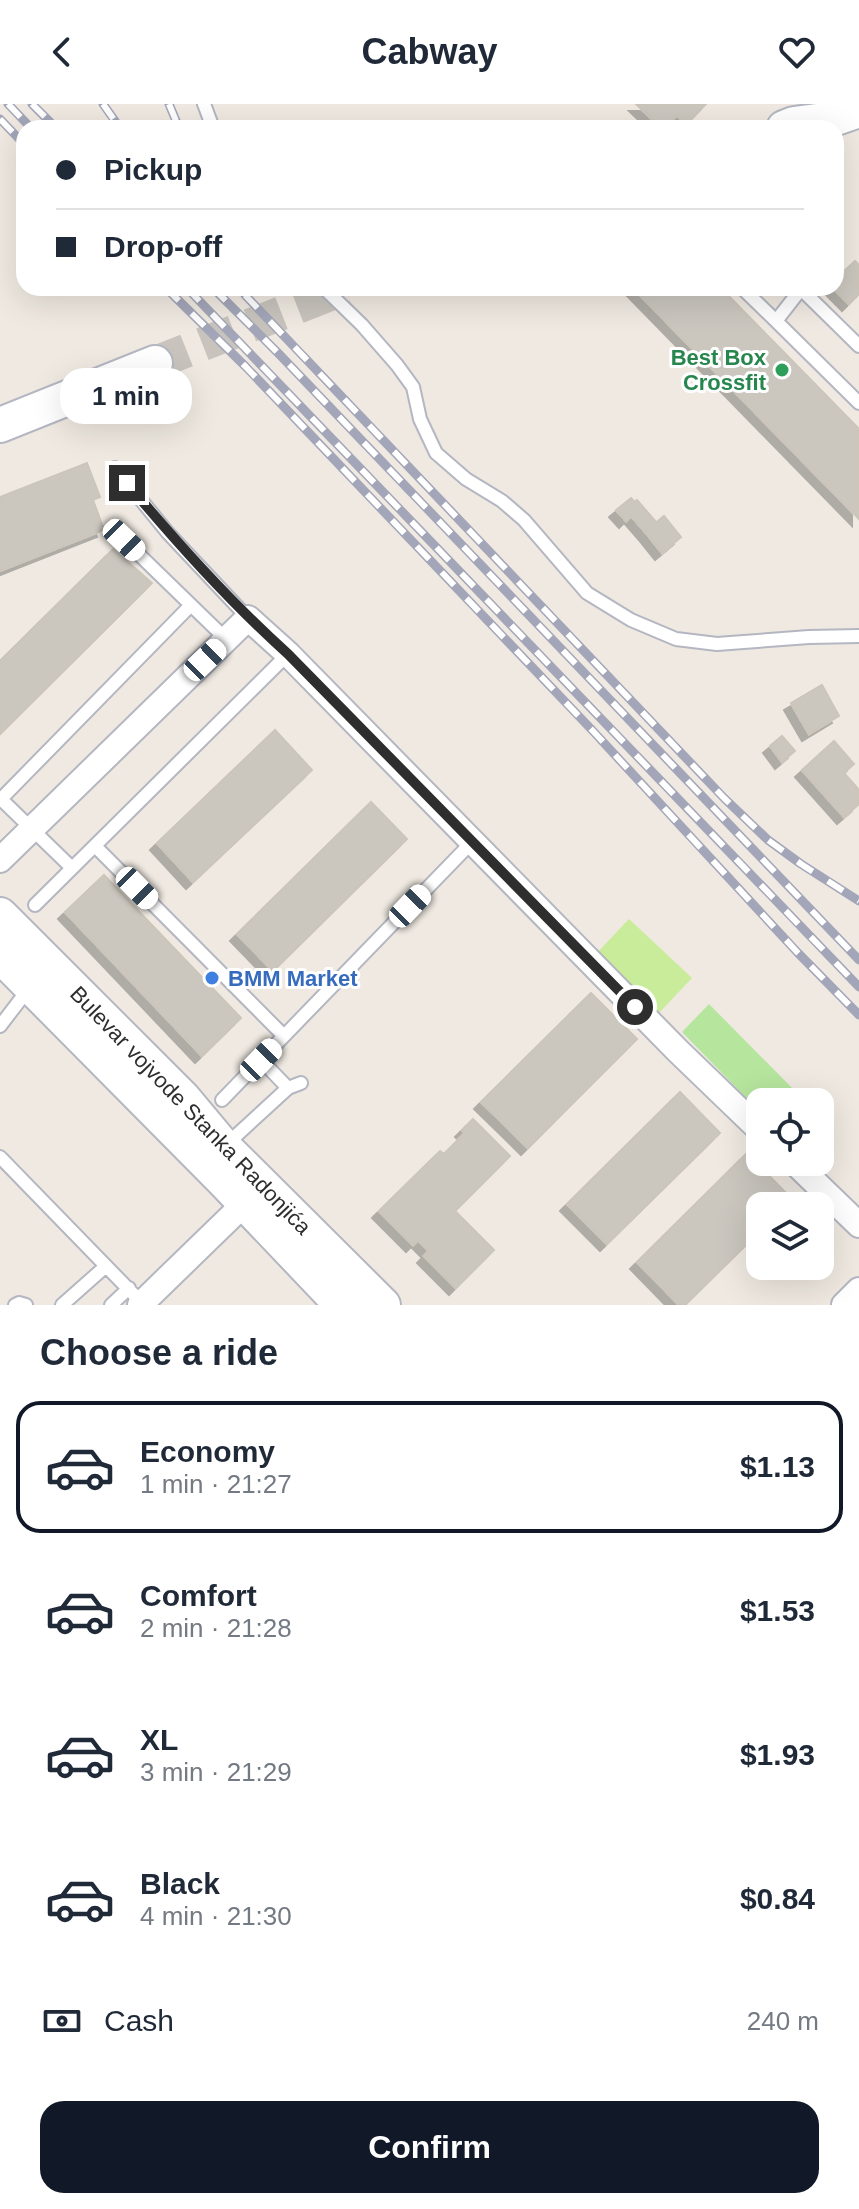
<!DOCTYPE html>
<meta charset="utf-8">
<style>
:root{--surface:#fff;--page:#f6f6f7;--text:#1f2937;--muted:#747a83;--line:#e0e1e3;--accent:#111827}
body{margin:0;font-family:Helvetica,sans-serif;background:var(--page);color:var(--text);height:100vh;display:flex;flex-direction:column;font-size:30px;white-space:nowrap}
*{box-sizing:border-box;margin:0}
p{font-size:26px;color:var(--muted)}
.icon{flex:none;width:44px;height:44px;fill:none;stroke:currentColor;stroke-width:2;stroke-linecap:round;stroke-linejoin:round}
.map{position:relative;height:1201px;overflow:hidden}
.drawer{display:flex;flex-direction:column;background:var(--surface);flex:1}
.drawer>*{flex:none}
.top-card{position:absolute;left:16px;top:16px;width:828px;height:176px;border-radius:24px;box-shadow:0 8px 32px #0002;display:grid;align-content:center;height:176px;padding:0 40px;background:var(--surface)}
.controls{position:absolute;left:746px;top:984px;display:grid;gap:16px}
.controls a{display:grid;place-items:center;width:88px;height:88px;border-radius:16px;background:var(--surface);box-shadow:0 8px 32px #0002;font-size:40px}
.end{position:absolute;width:36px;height:36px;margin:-18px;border:10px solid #2e2e2e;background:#fff;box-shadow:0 0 0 4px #fff}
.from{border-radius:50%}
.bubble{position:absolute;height:56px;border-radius:24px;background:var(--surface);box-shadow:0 8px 32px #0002;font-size:26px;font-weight:700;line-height:56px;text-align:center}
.car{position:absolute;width:24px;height:48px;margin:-24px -12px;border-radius:10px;box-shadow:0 0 6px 2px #0007;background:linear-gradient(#fff 24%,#345 0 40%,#fff 0 76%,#345 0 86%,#fff 0)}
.top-card b{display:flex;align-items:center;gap:28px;height:76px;font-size:30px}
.top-card b+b{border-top:2px solid var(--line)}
.top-card i{width:20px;height:20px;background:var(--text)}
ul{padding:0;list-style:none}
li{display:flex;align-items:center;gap:24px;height:132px;margin:0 16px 12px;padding:0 24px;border:4px solid transparent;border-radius:24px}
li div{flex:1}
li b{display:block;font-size:30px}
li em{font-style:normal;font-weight:700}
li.on{border-color:var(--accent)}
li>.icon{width:72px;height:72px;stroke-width:1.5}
h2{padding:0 40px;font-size:36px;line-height:96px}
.pay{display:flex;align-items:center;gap:20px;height:88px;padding:0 40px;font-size:30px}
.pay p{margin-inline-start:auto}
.action{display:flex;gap:16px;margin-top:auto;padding:16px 40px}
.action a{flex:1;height:92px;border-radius:24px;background:var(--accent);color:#fff;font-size:32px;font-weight:700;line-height:92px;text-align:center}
header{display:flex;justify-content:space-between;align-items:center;height:104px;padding:0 40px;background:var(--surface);font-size:36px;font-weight:700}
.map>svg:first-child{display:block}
.green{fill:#b6e59e}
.pitch{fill:#c9ec9a}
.building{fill:#cbc7bf;stroke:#cbc5ba;stroke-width:2;filter:url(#shadow)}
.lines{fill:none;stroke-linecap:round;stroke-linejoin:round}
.secondary-tunnel{stroke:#c8c4bd;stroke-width:34;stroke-dasharray:34 17;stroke-linecap:butt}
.lane-casing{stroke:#b4b7c1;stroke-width:16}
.street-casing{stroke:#b4b7c1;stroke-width:28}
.secondary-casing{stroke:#b4b7c1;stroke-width:38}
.lane{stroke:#fff;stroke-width:12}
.street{stroke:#fff;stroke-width:24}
.secondary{stroke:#fff;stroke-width:34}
.rail-casing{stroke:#a3a6b8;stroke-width:9}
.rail{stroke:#fff;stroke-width:6;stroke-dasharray:18;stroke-linecap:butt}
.lane-bridge-casing{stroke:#b4b7c1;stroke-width:16;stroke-linecap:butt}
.lane-bridge{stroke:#fff;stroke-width:12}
.route{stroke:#2e2e2e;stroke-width:10}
.leisure-dot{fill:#2e9e5b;stroke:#fff;stroke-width:3}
.shop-dot{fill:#3f7fe0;stroke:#fff;stroke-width:3}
.labels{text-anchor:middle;stroke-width:6;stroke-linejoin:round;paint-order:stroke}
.leisure-label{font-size:22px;font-weight:bold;fill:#27864d;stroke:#fff;text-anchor:end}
.shop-label{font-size:22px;font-weight:bold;fill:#366cbe;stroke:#fff;text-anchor:start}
.street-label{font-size:22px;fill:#2e2e2e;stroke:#fff}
</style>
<header><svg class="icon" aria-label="back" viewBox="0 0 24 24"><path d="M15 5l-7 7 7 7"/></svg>Cabway<svg class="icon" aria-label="heart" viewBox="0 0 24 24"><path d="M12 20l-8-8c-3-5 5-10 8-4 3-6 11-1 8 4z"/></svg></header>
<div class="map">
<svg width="859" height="1201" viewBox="0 0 859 1201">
<defs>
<filter id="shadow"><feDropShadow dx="-7" dy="7" stdDeviation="0" flood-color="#0004"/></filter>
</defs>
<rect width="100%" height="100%" fill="#efe9e1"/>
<path class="green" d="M709 900 794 986 782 998H760V1008L682 928Z"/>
<path class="pitch" d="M629 815 692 874 658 910 595 851Z"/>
<path class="building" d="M636 0H706L686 21 677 11 664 24H661Z
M855 157 859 161 858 185 842 169Z
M840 167 859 186V190L849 200 833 184H836V171Z
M633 184H721L859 325V415Z
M87 359 100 393 93 396 104 426 0 467V393Z
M631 394 635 398 637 396 656 418 645 428 631 412 626 417 616 406Z
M664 412 681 433 662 449 645 428Z
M113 445 152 479 0 630V557Z
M822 581 839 612 809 630 791 599Z
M275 626 312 666 193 778 157 739Z
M782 632 795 647 782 658 770 642Z
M834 637 854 660 844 669 859 686V700L844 713 802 666Z
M371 698 407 735 273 867 237 830Z
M104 771 241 914 202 952 65 808Z
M591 889 637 935 528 1044 481 998Z
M680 988 720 1029 607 1140 567 1100Z
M473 1015 510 1052 455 1107 494 1146 456 1184 424 1152 429 1147 418 1136 413 1141 379 1107 440 1047 444 1050 465 1029 462 1026Z
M747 1049 792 1095 785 1102H760V1127L685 1201H679L637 1158Z"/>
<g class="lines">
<path class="secondary-tunnel" d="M155 259 345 184"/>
<g class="lane-casing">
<path id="lane" d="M204 0 213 24
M742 184 776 217
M800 184 859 242
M801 185 776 217 859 299
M362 221 397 261 413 283 420 315 436 349 466 375 502 397 524 416 587 489 631 516 676 535 717 540 809 533 859 532
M115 364 168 429 248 514
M124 436 226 535
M1 695 72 764
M0 696 191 501
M95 742 284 932
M35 801 288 550
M0 922 30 883
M261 956 288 984
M222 996 473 737
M227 1040 288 984 301 979
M0 1053 142 1199
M15 1201 19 1199 26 1201
M62 1201 106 1162
M111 1201 129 1184"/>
</g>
<g class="street-casing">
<path id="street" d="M0 756 248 514 288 550 678 947 760 1026
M794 1058 859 1121
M140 1201 245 1099
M844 1201 859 1186"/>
</g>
<g class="secondary-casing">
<path id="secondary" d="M784 24 794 20 833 15 859 6
M0 321 155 259
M0 811 183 994 224 1043 383 1201
M0 851 224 1077 342 1201"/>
</g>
<use href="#lane" class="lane"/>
<use href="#street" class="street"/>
<use href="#secondary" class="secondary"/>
<g class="rail-casing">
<path id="rail" d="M8 0 31 24
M32 0 56 24
M103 0 120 24
M169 0 179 24
M0 15 24 40
M166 184 246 263 592 626 798 849 859 911
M187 184 859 883
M213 184 279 250 859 856
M245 191 724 694 768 736 801 760 859 797"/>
</g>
<use href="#rail" class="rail"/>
<g class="lane-bridge-casing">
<path id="lane-bridge" d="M324 184 362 221"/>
</g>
<use href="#lane-bridge" class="lane-bridge"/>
</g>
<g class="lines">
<path class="route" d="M127 379C177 439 229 497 288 550L635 903"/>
</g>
<circle class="leisure-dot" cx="782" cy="266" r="8"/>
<circle class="shop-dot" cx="212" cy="874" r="8"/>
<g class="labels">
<g class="leisure-label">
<text x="766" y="261">Best Box<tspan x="766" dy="25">Crossfit</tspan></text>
</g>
<g class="shop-label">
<text x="228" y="882">BMM Market</text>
</g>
<g class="street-label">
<text transform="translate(191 1006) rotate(46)" y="8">Bulevar vojvode Stanka Radonjića</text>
</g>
</g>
</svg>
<div class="controls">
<a><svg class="icon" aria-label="locate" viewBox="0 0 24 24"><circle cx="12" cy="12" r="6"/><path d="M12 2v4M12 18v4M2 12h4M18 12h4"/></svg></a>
<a><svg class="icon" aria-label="layers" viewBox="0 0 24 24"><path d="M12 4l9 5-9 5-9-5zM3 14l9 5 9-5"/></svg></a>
</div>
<i class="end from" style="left:635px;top:903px"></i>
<i class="end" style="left:127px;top:379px"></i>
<div class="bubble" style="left:60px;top:264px;width:132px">1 min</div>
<i class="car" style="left:124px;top:436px;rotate:134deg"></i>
<i class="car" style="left:205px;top:556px;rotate:46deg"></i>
<i class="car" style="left:137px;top:784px;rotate:135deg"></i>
<i class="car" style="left:410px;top:802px;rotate:44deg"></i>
<i class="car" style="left:261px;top:956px;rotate:44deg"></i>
<div class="top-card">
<b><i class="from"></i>Pickup</b>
<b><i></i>Drop-off</b>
</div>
</div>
<section class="drawer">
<h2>Choose a ride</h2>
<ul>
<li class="on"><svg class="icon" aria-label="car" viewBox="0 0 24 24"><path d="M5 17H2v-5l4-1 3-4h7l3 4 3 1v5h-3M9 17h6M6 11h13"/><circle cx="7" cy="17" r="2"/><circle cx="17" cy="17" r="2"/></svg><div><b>Economy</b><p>1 min · 21:27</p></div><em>$1.13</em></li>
<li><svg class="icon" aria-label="car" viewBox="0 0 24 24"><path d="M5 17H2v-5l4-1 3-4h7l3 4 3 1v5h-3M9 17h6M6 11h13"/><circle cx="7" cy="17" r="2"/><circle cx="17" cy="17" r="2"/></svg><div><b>Comfort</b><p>2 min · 21:28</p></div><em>$1.53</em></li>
<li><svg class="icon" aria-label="car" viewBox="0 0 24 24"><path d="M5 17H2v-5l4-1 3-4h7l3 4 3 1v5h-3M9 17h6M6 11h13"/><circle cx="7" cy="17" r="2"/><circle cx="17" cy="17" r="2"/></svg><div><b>XL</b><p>3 min · 21:29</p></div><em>$1.93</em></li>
<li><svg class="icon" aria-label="car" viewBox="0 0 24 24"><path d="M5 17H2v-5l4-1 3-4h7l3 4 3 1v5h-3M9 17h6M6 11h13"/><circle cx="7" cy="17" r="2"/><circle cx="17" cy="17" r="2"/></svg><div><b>Black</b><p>4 min · 21:30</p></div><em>$0.84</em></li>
</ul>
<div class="pay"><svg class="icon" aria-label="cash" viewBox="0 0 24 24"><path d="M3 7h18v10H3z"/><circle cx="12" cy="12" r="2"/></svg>Cash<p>240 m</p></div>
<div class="action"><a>Confirm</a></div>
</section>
